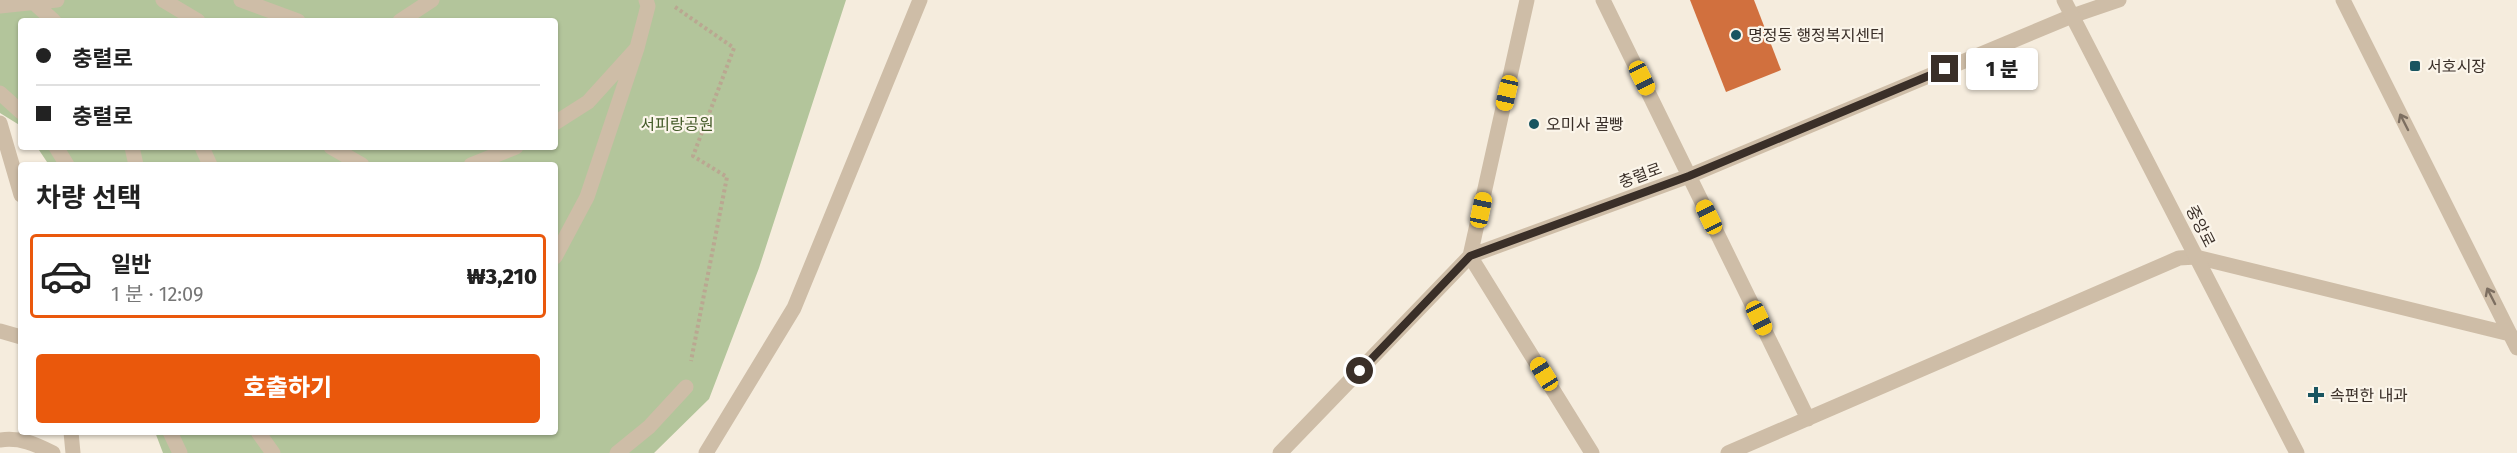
<!DOCTYPE html>
<html lang="ko">
<meta charset="utf-8">
<style>
:root{--surface:#fff;--page:#f6f6f6;--text:#222;--muted:#767676;--line:#e0e0e0;--accent:#ea580c}
body{margin:0;font-family:"Fira Sans","Noto Sans KR",sans-serif;background:var(--page);color:var(--text);height:100vh;display:flex;flex-direction:column;font-size:22px;white-space:nowrap}
*{box-sizing:border-box;margin:0}
p{font-size:20px;color:var(--muted)}
.icon{flex:none;width:33px;height:33px;fill:none;stroke:currentColor;stroke-width:2;stroke-linecap:round;stroke-linejoin:round}
.map{position:relative;flex:1;overflow:hidden}
.panel{position:absolute;left:18px;top:162px;width:540px;height:273px;display:flex;flex-direction:column;background:var(--surface);border-radius:6px;box-shadow:0 2px 4px #0004}
.panel>*{flex:none}
.top-card{position:absolute;left:18px;top:18px;width:540px;height:132px;border-radius:6px;box-shadow:0 2px 4px #0004;display:grid;align-content:center;height:132px;padding:0 18px;background:var(--surface)}
.end{position:absolute;width:27px;height:27px;margin:-14px;border:8px solid #3a2f28;background:#fff;box-shadow:0 0 0 3px #fff}
.from{border-radius:50%}
.bubble{position:absolute;height:42px;border-radius:6px;background:var(--surface);box-shadow:0 2px 4px #0004;font-size:20px;font-weight:800;line-height:42px;text-align:center}
.car{position:absolute;width:18px;height:36px;margin:-18px -9px;border-radius:8px;box-shadow:0 0 4px 2px #0007;background:linear-gradient(#f5c518 24%,#345 0 40%,#f5c518 0 76%,#345 0 86%,#f5c518 0)}
.top-card b{display:flex;align-items:center;gap:21px;height:57px;font-size:22px}
.top-card b+b{border-top:2px solid var(--line)}
.top-card i{width:15px;height:15px;background:var(--text)}
ul{padding:0;list-style:none}
li{display:flex;align-items:center;gap:18px;height:84px;margin:0 12px 9px;padding:0 6px;border:3px solid transparent;border-radius:6px}
li div{flex:1}
li b{display:block;font-size:22px}
li em{font-style:normal;font-weight:800}
li.current{border-color:var(--accent)}
li>.icon{width:54px;height:54px;stroke-width:1.5}
h2{padding:0 18px;font-size:27px;line-height:72px}
.primary-button{display:flex;gap:12px;margin-top:auto;padding:12px 18px}
.primary-button a{flex:1;height:69px;border-radius:6px;background:var(--accent);color:#fff;font-size:24px;font-weight:800;line-height:69px;text-align:center}
.map>svg:first-child{display:block}
.green{fill:#b3c59b}
.building{fill:#d1703e}
.lines{fill:none;stroke-linecap:round;stroke-linejoin:round}
.path{stroke:#baa791;stroke-width:4;stroke-dasharray:3 3;stroke-linecap:butt}
.service{stroke:#cebda7;stroke-width:15}
.pedestrian{stroke:#cebda7;stroke-width:15}
.minor{stroke:#cebda7;stroke-width:15}
.tertiary{stroke:#cebda7;stroke-width:15}
.oneway{stroke:#7d6f61}
.route{stroke:#3a2f28;stroke-width:8}
.poi-dot{fill:#195560;stroke:#fbf5ea;stroke-width:2}
.labels{text-anchor:middle;stroke-width:4.5;stroke-linejoin:round;paint-order:stroke}
.poi-label{font-size:16px;fill:#3a2f28;stroke:#fbf5ea;text-anchor:start}
.park-label{font-size:16px;fill:#445b29;stroke:#fbf5ea}
.street-label{font-size:16px;fill:#3a2f28;stroke:#fbf5ea}
</style>
<div class="map">
<svg width="2517" height="453" viewBox="0 0 2517 453">
<rect width="100%" height="100%" fill="#f5ecdd"/>
<path class="green" d="M25 0H846L759 268 709 399 654 453H163L155 432H555V165H49L37 147H555V21H21V126L0 113V8Z"/>
<path class="building" d="M1690 0H1754L1781 70 1726 92Z"/>
<g class="lines">
<path class="path" d="M675 7 734 48 693 156 727 177 691 361"/>
<path class="service" d="M0 123 21 195
M71 432 73 453
M0 440C20 437 35 444 53 453"/>
<path class="pedestrian" d="M163 0 198 21
M241 0 298 21
M34 3 54 21
M0 6 57 0
M400 21 432 0
M0 93 21 112
M555 123 588 102 637 48 648 6 646 0
M56 147 67 165
M132 147 136 165
M202 147 210 165
M331 147 362 165
M471 165 516 147
M555 257 587 197 637 48
M170 432 180 453
M258 432 273 453
M617 453 649 427 686 387"/>
<path class="minor" d="M1527 0 1470 256 1592 453
M1603 0 1808 419
M2343 0 2517 348
M0 331 21 337
M706 453 794 308 920 0
M1280 453 1470 256 1689 176 2072 16 2119 0
M1728 453 2179 258 2196 257 2510 334"/>
<path class="tertiary" d="M2064 0 2297 453"/>
</g>
<defs><path id="oneway-shaft" d="M-6 0H5M1.5-3L5.5 0L1.5 3" fill="none" stroke-width="1.6" stroke-linecap="round" stroke-linejoin="round" transform="scale(1.5)"/></defs>
<g class="oneway">
<use href="#oneway-shaft" transform="translate(2404 122) rotate(-117)"/>
<use href="#oneway-shaft" transform="translate(2491 296) rotate(-117)"/>
</g>
<g class="lines">
<path class="route" d="M1360 371 1470 256 1689 176 1945 69"/>
</g>
<g class="poi-dot">
<circle cx="1736" cy="35" r="6"/>
<rect x="2409" y="60" width="12" height="12" rx="3"/>
<circle cx="1534" cy="124" r="6"/>
<path d="M2313 386h6v6h6v6h-6v6h-6v-6h-6v-6h6z"/>
</g>
<g class="labels">
<g class="poi-label">
<text x="1748" y="41">명정동 행정복지센터</text>
<text x="2427" y="72">서호시장</text>
<text x="1546" y="130">오미사 꿀빵</text>
<text x="2330" y="401">속편한 내과</text>
</g>
<g class="park-label">
<text x="677" y="130">서피랑공원</text>
</g>
<g class="street-label">
<text transform="translate(1640 175) rotate(-20)" y="6">충렬로</text>
<text transform="translate(2201 226) rotate(63)" y="6">중앙로</text>
</g>
</g>
</svg>
<i class="end from" style="left:1360px;top:371px"></i>
<i class="end" style="left:1945px;top:69px"></i>
<div class="bubble" style="left:1966px;top:48px;width:72px">1 분</div>
<i class="car" style="left:1642px;top:78px;rotate:154deg"></i>
<i class="car" style="left:1507px;top:93px;rotate:193deg"></i>
<i class="car" style="left:1481px;top:210px;rotate:12deg"></i>
<i class="car" style="left:1709px;top:217px;rotate:334deg"></i>
<i class="car" style="left:1759px;top:318px;rotate:154deg"></i>
<i class="car" style="left:1544px;top:374px;rotate:328deg"></i>
<div class="top-card">
<b><i class="from"></i>충렬로</b>
<b><i></i>충렬로</b>
</div>
<section class="panel">
<h2>차량 선택</h2>
<ul>
<li class="current"><svg class="icon" aria-label="car" viewBox="0 0 24 24"><path d="M5 17H2v-5l4-1 3-4h7l3 4 3 1v5h-3M9 17h6M6 11h13"/><circle cx="7" cy="17" r="2"/><circle cx="17" cy="17" r="2"/></svg><div><b>일반</b><p>1 분 · 12:09</p></div><em>₩3,210</em></li>
</ul>
<div class="primary-button"><a>호출하기</a></div>
</section>
</div>
